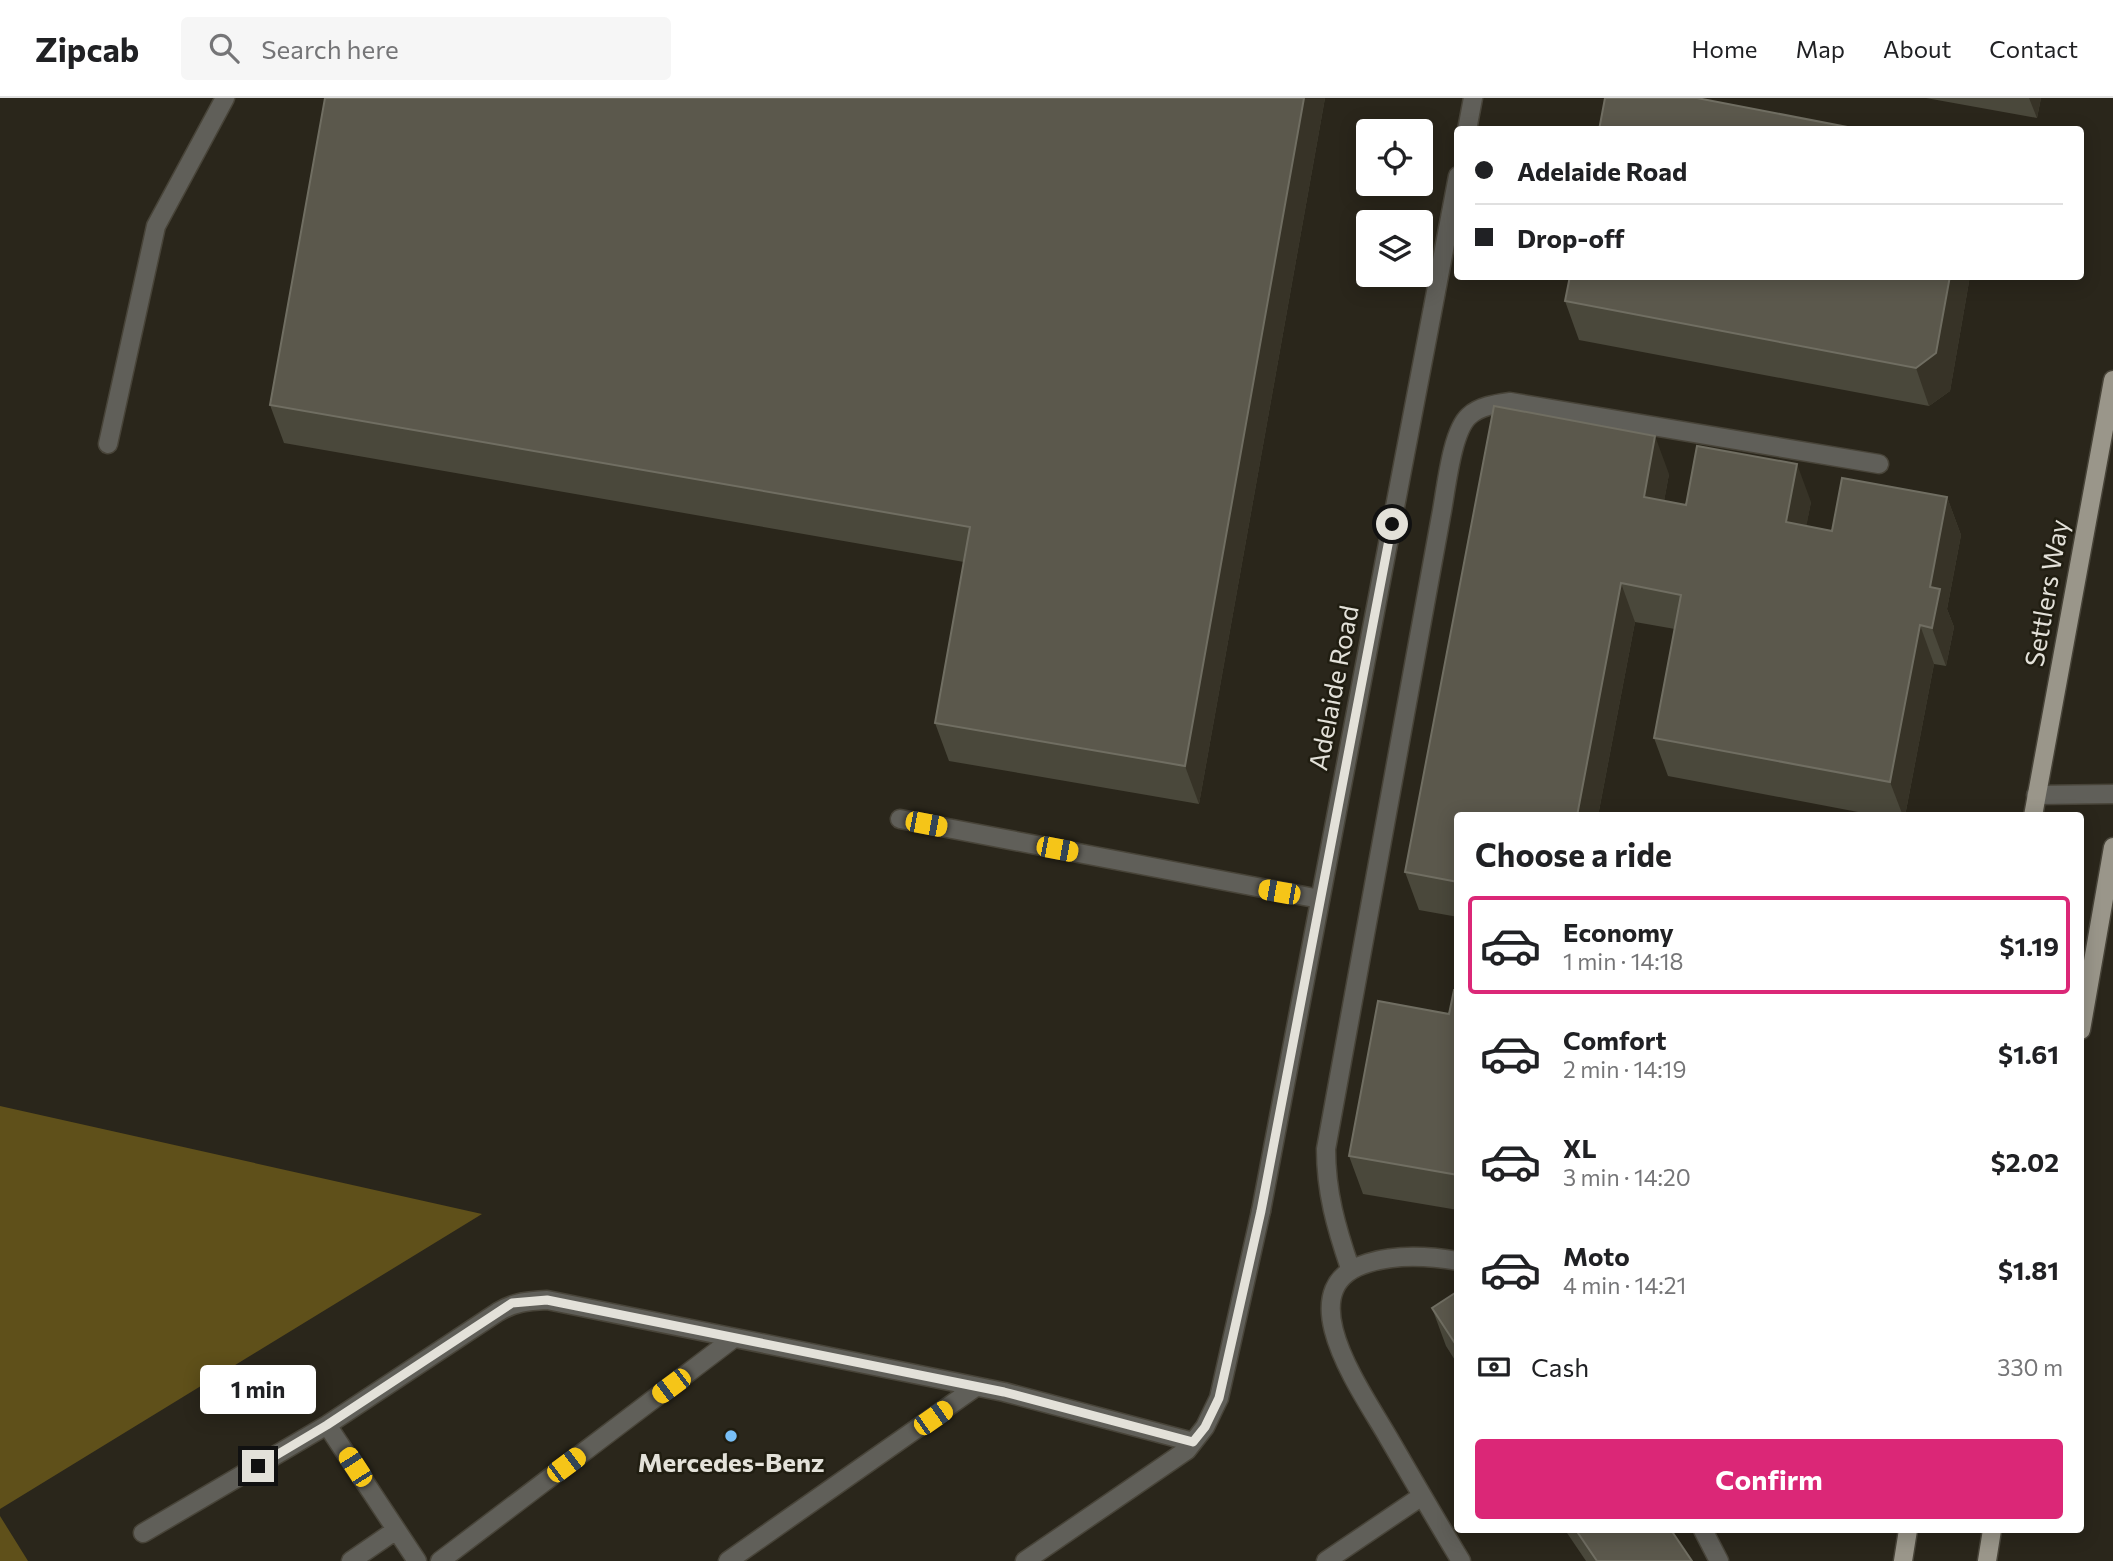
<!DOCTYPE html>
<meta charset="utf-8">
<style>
:root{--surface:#fff;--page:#f6f6f6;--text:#202124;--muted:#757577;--line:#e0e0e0;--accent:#db2777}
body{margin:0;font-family:Commissioner,sans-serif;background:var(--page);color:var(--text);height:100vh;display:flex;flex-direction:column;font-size:26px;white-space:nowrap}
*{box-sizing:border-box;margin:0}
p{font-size:23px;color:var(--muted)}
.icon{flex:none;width:38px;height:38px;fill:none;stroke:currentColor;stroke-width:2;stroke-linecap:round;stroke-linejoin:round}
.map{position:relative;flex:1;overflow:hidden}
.drawer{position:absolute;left:1454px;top:714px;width:630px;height:721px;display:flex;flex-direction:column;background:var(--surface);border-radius:7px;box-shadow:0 4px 18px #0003}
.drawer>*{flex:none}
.hud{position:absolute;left:1454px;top:28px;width:630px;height:154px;border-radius:7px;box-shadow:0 4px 18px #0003;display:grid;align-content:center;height:154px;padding:0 21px;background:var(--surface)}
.tools{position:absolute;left:1356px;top:21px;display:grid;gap:14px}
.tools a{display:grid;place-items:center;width:77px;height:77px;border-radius:7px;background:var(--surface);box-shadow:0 4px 18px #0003;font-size:35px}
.end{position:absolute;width:32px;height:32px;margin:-16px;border:9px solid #e3e1d9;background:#111;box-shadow:0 0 0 4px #111}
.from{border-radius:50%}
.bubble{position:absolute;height:49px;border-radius:7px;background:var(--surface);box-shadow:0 4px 18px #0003;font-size:23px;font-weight:700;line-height:49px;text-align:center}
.car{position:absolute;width:21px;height:42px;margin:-21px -10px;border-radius:9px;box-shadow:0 0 5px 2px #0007;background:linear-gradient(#f5c518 24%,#345 0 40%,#f5c518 0 76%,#345 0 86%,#f5c518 0)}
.hud b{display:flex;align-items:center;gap:24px;height:66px;font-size:26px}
.hud b+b{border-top:2px solid var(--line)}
.hud i{width:18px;height:18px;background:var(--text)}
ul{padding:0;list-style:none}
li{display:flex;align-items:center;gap:21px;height:98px;margin:0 14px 10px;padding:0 7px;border:4px solid transparent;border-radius:7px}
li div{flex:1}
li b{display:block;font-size:26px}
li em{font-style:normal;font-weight:700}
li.active{border-color:var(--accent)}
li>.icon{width:63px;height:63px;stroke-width:1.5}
h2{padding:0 21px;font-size:32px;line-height:84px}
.pay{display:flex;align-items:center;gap:18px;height:77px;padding:0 21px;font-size:26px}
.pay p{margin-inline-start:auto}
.primary-button{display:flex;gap:14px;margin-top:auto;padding:14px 21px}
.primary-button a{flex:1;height:80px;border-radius:7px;background:var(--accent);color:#fff;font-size:28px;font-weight:700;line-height:80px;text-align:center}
header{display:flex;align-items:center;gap:42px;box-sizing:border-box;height:98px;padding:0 35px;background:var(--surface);border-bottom:2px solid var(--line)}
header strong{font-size:33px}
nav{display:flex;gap:38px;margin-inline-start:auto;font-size:24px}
.search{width:490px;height:63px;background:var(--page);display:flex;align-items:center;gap:18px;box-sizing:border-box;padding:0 24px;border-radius:7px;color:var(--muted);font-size:26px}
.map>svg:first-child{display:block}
.forest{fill:#5f501a}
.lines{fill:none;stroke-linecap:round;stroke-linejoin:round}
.lane-casing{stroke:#484439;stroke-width:21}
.street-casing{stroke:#484439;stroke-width:21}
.primary-casing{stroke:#484439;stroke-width:21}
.lane{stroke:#605f59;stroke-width:18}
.street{stroke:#605f59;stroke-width:18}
.primary{stroke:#9a968a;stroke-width:18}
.wall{fill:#4a483b}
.shaded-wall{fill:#373327}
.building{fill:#5b584c;stroke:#706e62;stroke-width:2}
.route{stroke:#e3e1d9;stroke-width:9}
.poi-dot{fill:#78bff7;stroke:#201d11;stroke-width:2.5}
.labels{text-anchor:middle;stroke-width:5;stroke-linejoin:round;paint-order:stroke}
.street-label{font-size:26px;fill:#e3e1d9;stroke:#201d11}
.poi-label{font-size:26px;font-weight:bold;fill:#e3e1d9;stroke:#201d11}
</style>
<header>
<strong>Zipcab</strong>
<div class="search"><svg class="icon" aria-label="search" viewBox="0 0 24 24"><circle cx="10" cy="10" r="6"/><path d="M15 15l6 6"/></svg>Search here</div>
<nav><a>Home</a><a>Map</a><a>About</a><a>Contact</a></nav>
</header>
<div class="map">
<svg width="2113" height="1463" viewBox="0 0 2113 1463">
<rect width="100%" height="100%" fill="#2a261b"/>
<path class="forest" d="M0 1008 482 1116 0 1411Z
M0 1418 28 1463H0Z"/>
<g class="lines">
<g class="lane-casing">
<path id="lane" d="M108 346 156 128 225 0
M900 721 1320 801
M1458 1163C1429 1158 1397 1156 1368 1165 1285 1189 1363 1295 1388 1339 1412 1380 1436 1422 1461 1463
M1350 1170C1336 1129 1326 1094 1326 1051L1441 418C1446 394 1451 334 1469 318 1480 308 1496 306 1510 304L1879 366
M327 1327 417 1463
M1703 1432 1719 1463
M143 1435 327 1327 498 1214C514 1204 528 1203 547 1202L1004 1294 1193 1344
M351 1463 396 1432
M440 1463 734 1240
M728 1463 976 1289
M1025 1463 1187 1352 1205 1329 1219 1300 1261 1113
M1326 1463 1422 1398"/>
</g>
<g class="street-casing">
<path id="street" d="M1467 32 1473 0
M2036 697 2113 696
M1261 1113 1458 78"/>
</g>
<g class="primary-casing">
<path id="primary" d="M2033 718 2113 282
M2081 932 2113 749
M1903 1463 1908 1432
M1987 1463 1992 1432"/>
</g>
<use href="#lane" class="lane"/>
<use href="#street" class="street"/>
<use href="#primary" class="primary"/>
</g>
<path class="wall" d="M325 0H1325L1199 706 949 663 935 625 964 464 284 345 270 307Z
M1926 0H2041L2037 20Z
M1970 178 1950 293 1929 308 1579 242 1565 203Z
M1669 376 1664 403 1686 407 1811 404 1806 428 1832 433 1947 399 1961 437 1947 511 1954 529 1946 568 1934 566 1905 718H1879L1668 678 1654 640 1675 531 1635 524 1598 718H1458V819L1419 812 1405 774Z
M1458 892V1112L1363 1096 1349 1058 1449 916Z
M1458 1193V1267L1446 1248 1432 1210Z
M1565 1432H1671L1692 1463H1586Z"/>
<path class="shaded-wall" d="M1304 0H1325L1199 706 1185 668Z
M2029 0H2041L2037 20Z
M1950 178H1970L1950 293 1929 308 1916 270Z
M1655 338 1669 376 1658 437 1644 399Z
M1797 366 1811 404 1800 462 1786 424Z
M1947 399 1961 437 1947 511 1954 529 1946 568 1932 530 1930 489Z
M1621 485 1635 524 1598 718H1577Z
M1920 527 1934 566 1905 718H1903L1890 684Z"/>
<path class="building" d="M325 0H1304L1185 668 935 625 970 429 270 307Z
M1605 0H1697L1863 32H1599Z
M1570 178H1950L1936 255 1916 270 1565 203Z
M1494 308 1655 338 1644 399 1686 407 1697 348 1797 366 1786 424 1832 433 1842 380 1947 399 1930 489 1940 491 1932 530 1920 527 1890 684 1654 640 1681 497 1621 485 1577 718H1458V784L1405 774Z
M1454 892H1458V1077L1349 1058 1378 903 1449 916Z
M1458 1193V1250L1432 1210Z
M1576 1432H1671L1692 1463H1597Z"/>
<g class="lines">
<path class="route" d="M258 1368 327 1327 512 1205 547 1202 1004 1294 1193 1344 1205 1329 1219 1300 1261 1113 1392 426"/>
</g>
<circle class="poi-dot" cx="731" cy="1338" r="7"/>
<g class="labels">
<g class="street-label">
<text transform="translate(2047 495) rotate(-80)" y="9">Settlers Way</text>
<text transform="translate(1334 590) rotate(-79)" y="9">Adelaide Road</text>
</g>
<g class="poi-label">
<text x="731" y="1374">Mercedes-Benz</text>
</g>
</g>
</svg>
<div class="tools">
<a><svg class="icon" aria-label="locate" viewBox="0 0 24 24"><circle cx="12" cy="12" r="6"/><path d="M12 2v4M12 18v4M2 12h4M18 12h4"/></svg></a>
<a><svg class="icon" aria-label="layers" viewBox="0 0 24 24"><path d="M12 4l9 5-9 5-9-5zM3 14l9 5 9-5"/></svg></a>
</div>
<i class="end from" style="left:1392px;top:426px"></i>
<i class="end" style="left:258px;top:1368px"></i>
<div class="bubble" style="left:200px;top:1267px;width:116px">1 min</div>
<i class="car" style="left:926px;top:726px;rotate:101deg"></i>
<i class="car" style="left:1057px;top:751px;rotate:101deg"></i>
<i class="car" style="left:1279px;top:794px;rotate:280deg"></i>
<i class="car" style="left:671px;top:1288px;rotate:233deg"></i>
<i class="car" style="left:933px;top:1320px;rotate:55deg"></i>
<i class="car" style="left:566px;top:1367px;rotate:53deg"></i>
<i class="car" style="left:355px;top:1369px;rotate:327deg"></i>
<div class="hud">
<b><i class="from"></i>Adelaide Road</b>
<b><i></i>Drop-off</b>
</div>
<section class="drawer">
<h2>Choose a ride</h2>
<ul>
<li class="active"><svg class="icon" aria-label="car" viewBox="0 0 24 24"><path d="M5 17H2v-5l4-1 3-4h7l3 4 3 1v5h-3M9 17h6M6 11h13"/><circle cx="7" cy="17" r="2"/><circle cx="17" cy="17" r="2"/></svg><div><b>Economy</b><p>1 min · 14:18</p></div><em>$1.19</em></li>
<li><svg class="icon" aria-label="car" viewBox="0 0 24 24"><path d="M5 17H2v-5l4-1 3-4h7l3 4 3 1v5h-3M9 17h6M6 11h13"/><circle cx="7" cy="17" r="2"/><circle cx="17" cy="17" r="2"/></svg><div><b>Comfort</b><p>2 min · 14:19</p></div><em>$1.61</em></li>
<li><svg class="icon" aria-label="car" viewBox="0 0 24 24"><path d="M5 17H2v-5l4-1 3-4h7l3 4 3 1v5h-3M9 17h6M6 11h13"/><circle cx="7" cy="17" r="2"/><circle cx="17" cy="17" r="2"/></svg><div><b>XL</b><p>3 min · 14:20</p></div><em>$2.02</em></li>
<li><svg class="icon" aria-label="car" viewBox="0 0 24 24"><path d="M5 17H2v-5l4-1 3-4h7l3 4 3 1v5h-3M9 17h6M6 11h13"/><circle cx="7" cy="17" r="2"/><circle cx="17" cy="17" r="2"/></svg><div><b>Moto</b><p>4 min · 14:21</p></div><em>$1.81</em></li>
</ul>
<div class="pay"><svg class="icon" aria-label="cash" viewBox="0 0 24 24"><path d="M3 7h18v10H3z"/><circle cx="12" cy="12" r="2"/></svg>Cash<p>330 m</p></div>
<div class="primary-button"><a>Confirm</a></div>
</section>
</div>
